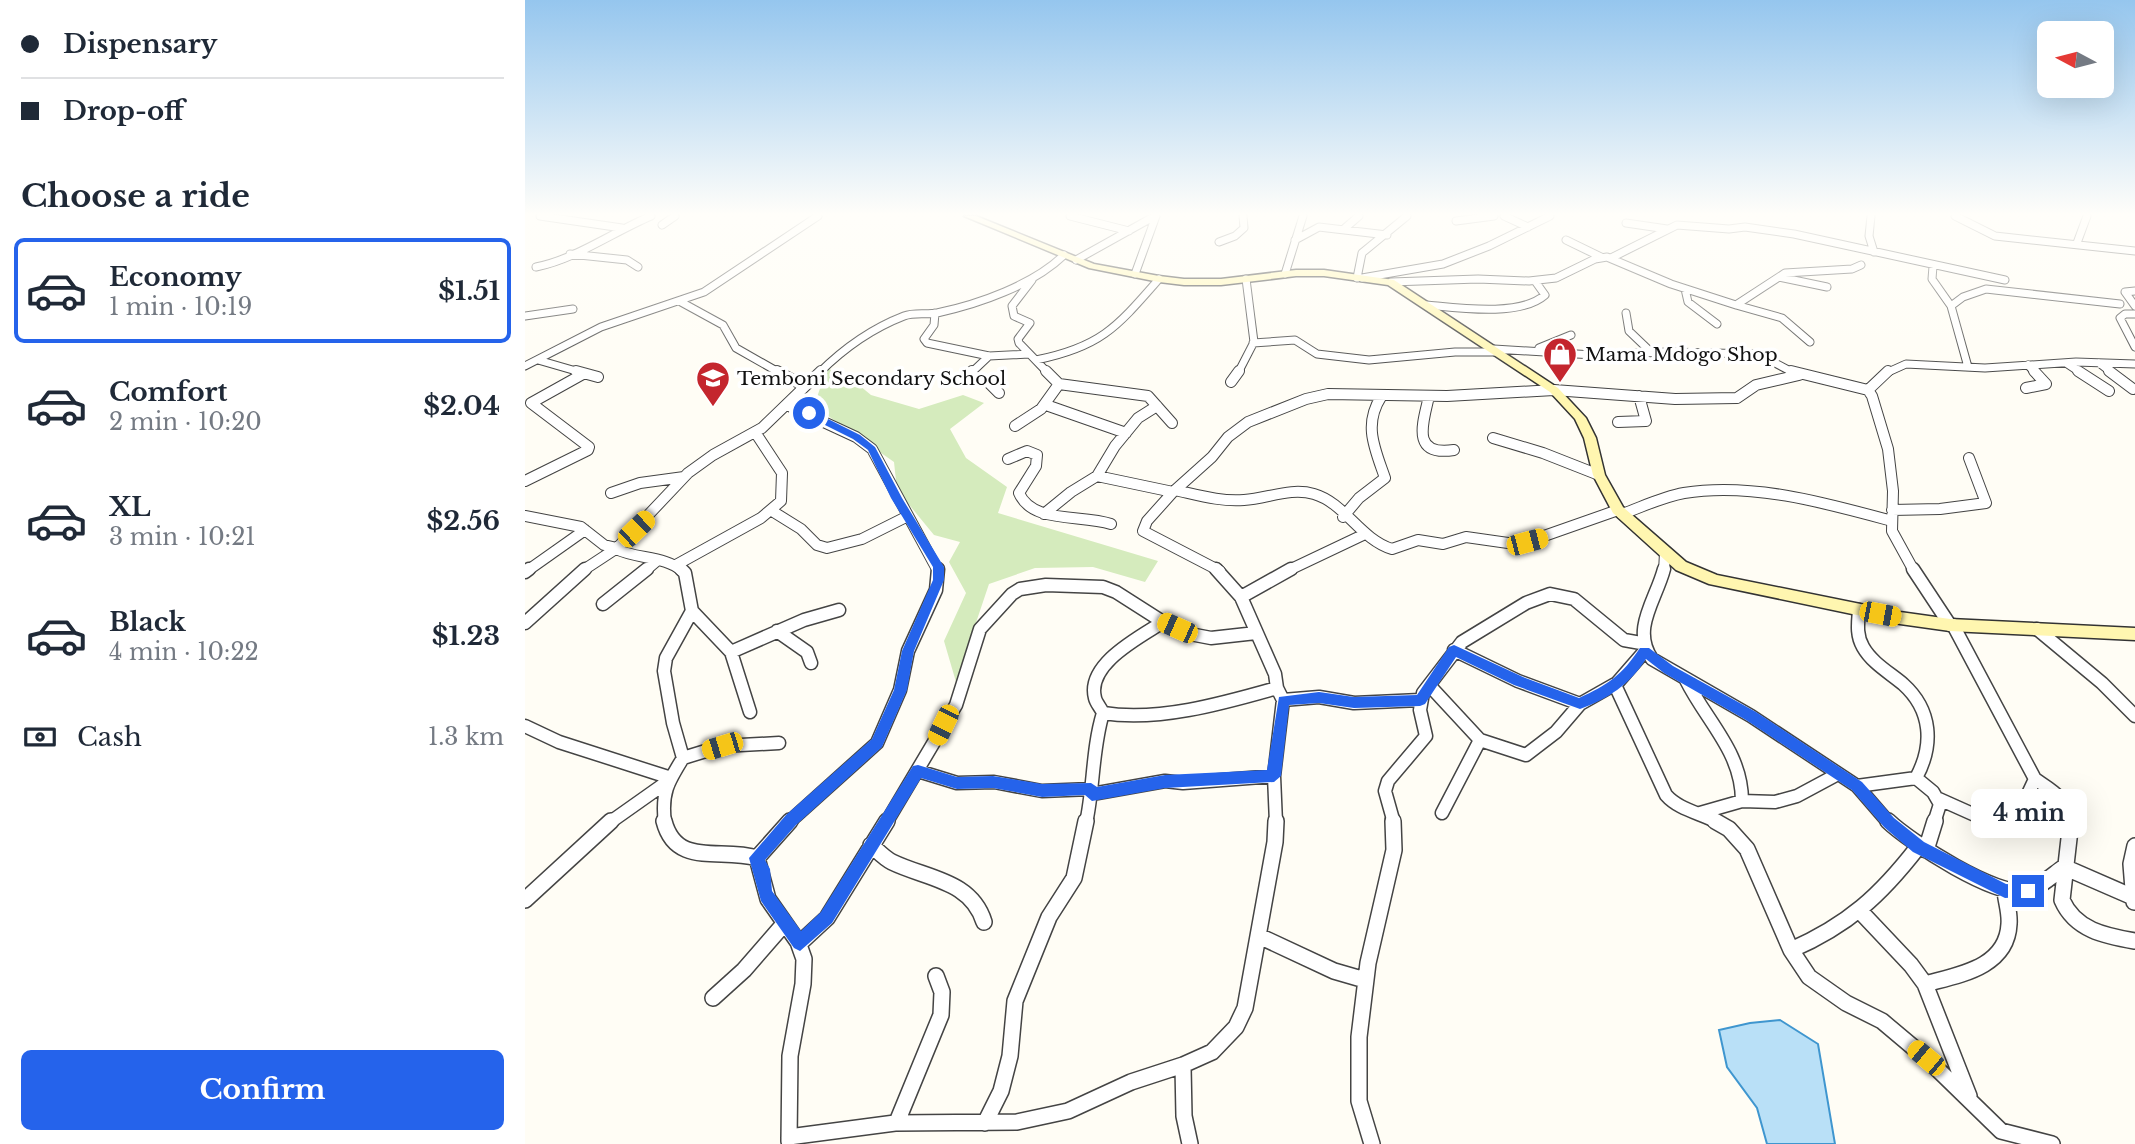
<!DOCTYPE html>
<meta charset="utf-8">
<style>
:root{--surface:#fff;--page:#f2f2f3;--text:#1f2937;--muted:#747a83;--line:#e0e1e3;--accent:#2563eb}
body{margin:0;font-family:"Libre Baskerville",serif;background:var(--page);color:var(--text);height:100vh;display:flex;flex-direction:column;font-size:26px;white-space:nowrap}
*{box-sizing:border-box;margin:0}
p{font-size:23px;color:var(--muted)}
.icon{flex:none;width:38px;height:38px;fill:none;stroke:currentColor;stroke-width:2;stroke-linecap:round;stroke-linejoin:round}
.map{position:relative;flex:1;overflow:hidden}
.side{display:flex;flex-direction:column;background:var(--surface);width:525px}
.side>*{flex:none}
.hud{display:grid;align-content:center;height:154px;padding:0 21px;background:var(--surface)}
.needle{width:46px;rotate:277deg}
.tools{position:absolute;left:1512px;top:21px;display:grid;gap:14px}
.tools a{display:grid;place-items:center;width:77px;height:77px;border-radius:10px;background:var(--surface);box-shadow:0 7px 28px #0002;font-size:35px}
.end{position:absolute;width:32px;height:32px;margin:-16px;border:9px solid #2563eb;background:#fff;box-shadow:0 0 0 4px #fff}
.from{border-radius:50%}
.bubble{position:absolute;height:49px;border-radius:10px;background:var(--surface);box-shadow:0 7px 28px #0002;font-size:23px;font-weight:700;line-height:49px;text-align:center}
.car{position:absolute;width:21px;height:42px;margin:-21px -10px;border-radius:9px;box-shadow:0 0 5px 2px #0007;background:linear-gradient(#f5c518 24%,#345 0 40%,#f5c518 0 76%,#345 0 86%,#f5c518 0)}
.hud b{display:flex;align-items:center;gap:24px;height:66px;font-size:26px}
.hud b+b{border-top:2px solid var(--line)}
.hud i{width:18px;height:18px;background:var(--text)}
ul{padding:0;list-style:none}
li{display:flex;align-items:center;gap:21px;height:105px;margin:0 14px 10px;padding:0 7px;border:4px solid transparent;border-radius:10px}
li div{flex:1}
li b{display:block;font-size:26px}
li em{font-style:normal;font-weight:700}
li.current{border-color:var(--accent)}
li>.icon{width:63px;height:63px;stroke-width:1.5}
h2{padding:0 21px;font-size:32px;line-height:84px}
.pay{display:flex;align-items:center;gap:18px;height:77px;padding:0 21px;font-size:26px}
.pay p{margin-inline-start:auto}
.action{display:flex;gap:14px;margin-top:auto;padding:14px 21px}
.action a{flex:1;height:80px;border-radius:10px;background:var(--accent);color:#fff;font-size:28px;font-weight:700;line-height:80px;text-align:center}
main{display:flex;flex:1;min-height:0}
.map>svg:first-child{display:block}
.green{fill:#d5ebbd}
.water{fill:#b9e0f7;stroke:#3f96cf;stroke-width:2}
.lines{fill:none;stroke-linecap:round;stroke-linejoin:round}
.street-far3-casing{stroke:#444;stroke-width:9}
.street-far2-casing{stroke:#444;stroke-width:12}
.street-far1-casing{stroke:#444;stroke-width:15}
.street-casing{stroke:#444;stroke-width:18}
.secondary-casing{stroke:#333;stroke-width:3}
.street-far3{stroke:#fff;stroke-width:7}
.street-far2{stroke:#fff;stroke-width:10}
.street-far1{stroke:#fff;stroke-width:12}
.street{stroke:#fff;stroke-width:15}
.secondary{fill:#fff6b0;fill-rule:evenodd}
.route{fill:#2563eb}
.labels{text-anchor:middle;stroke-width:7;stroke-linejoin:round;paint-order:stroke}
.far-poi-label{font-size:19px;fill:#111;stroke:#fff;text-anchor:start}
</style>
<main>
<section class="side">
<div class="hud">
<b><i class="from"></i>Dispensary</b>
<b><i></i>Drop-off</b>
</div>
<h2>Choose a ride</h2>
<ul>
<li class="current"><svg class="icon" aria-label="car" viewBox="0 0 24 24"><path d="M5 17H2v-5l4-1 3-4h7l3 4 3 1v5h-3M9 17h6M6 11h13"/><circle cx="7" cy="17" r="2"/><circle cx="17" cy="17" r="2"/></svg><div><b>Economy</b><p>1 min · 10:19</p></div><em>$1.51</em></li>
<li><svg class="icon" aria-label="car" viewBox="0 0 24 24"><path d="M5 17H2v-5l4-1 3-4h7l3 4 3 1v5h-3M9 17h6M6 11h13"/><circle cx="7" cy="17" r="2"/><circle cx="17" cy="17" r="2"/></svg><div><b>Comfort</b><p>2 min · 10:20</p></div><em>$2.04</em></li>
<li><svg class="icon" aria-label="car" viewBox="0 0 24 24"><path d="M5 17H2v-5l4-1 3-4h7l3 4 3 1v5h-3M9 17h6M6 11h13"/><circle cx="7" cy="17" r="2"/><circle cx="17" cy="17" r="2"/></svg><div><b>XL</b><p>3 min · 10:21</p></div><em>$2.56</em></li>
<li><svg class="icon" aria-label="car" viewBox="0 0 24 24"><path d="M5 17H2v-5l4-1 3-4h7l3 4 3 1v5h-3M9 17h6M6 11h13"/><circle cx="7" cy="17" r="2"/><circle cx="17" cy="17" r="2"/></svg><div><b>Black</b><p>4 min · 10:22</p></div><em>$1.23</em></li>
</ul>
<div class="pay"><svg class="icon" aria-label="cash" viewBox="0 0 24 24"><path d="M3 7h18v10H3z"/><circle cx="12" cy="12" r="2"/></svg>Cash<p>1.3 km</p></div>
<div class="action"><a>Confirm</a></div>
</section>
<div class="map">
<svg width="1610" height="1144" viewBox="0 0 1610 1144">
<rect width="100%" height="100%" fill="#fffdf5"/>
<path class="green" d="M302 368 329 381 346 395 394 409 438 395 459 403 425 429 441 458 482 487 473 513 633 561 620 582 568 567 510 568 464 584 431 682 419 641 441 593 424 562 435 542 409 535 372 490 369 462 289 406Z"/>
<path class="water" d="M1255 1020 1293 1044 1310 1144H1242L1232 1108 1202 1067 1194 1030 1225 1023Z"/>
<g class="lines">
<g class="street-far3-casing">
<path id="street-far3" d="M15 216 97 228
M545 216 604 231
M979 216 1003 227
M1346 216 1344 236 1349 252
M1430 216 1470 236 1610 251
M931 221 969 216
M1101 223 1142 229
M137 225 150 216
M820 228 834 216
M770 240 794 227 862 235
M1041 240 1076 257
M694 242 710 236 719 228 718 216
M1552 243 1562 216
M45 254 102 260 113 267
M1086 258 1152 225 1204 229 1220 227 1269 234 1480 280
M551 260 630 216
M1408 266 1407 279 1426 306 1443 367
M11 267C51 259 88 232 126 216
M610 274 631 216
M760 274 778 216
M1254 277 1302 287
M832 278 837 253 882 216
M837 278 918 264 964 246 1025 216
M507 280 487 306 489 316 505 323 493 339 494 343 523 373
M866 282 953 279 1004 281 1031 278 1070 259 1082 257 1146 284 1211 305 1260 273 1327 269 1336 265
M1160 289 1163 302 1192 324
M1610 291 1600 292 1610 306
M156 302 198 325 211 348 255 373
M902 305C934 308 995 317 1020 295L1010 281
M1211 305 1257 318 1285 342
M1426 306 1438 297 1461 289 1595 304
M410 313 409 325 399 339 402 343 464 356 504 354
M1101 313 1104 331 1127 353
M1610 314H1600L1595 318 1610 347
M0 316 48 309
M728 343 770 340 792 354 844 360 930 352H974
M1014 348 1046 335
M969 349 1068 355 1143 352 1233 354 1269 373
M13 360 58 373
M511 360C576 347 592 327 634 279
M1541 363 1556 373
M1574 363 1587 373
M1503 365 1510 373
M0 366 76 327 179 292 293 216
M294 373C318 349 348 328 379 316 389 312 401 315 412 313 454 304 508 285 539 255
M446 373 464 356
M713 373 729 342 721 279
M1361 373 1381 364 1460 368 1551 362 1610 364"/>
</g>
<g class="street-far2-casing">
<path id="street-far2" d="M51 371 73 377
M252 371 279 386
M447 371 444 374 463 382 474 393
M521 371 534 384 623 396 647 423
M1266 371 1343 390 1347 396 1363 449 1368 491 1367 531 1389 571
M1553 371 1584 391
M1584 371 1608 389
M706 382 714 371
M1501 388 1521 384 1509 371
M1343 390 1363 371
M904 396C899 420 884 457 929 450
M262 405 331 437 347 449 413 571
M521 405 601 433
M1093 422 1121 421 1114 396
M490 426 516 409 534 384
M968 438 1018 453 1074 475
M483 459 502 451 512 455 511 466 494 493C507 524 556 514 586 524
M572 476 648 492
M0 481 63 450 64 447 6 403 58 374
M650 490C673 495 696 502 719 500 742 499 765 487 789 494 820 503 835 539 867 549L893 540 918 544 941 537 990 544 1002 542 1093 510
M86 493 115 483 159 477
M1367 510 1415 509 1461 503 1444 458
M247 511 276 529 292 545 302 548 337 539 383 516
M519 514 546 492 572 476 590 446 613 418 632 406
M1097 514C1117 507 1137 497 1159 493 1227 482 1301 503 1367 521
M0 516 56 527 79 545 92 548
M818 517 834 498 860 478C850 449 838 425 856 397
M91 549C111 559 141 556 157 571
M151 565 236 518 256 501 257 473 230 432
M2 571 60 530
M57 571 92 548 163 473 188 455 237 428 296 371
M120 571 133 560
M695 571 618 531 622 521 648 492 687 457 703 437 723 422 781 399 803 394 922 396 1029 390 1150 399 1212 398 1231 385 1274 375
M762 571 840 534
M1139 571 1140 553"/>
</g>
<g class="street-far1-casing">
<path id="street-far1" d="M691 569 716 597 750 674 752 688 758 700 749 776 751 823
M1139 569C1131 600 1106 629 1127 659L1226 716 1332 786 1391 778C1409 745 1407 710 1378 684 1365 673 1347 663 1338 647 1331 635 1333 623 1334 610
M1388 569 1425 625
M0 572 4 569
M716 597 766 569
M78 604 122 569
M167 611 206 652 225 712
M0 623 60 569
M1512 629 1577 683 1610 716
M252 631 282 652 286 663
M929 650 993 681 1055 704 1092 683 1119 652
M206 652 279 620 314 610
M1161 680C1182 722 1217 752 1217 801
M904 685 955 740 917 813
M1090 685 1141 795C1154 810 1176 813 1194 823
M758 700 794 697 829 703 895 700
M578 713C634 722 699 703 752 688
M0 726 34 742 143 777
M955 740 1001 755 1031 732 1055 704
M158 758 197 746 254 743
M393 771 432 783 469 782 517 791 566 789
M1391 778 1408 792 1415 804 1409 823
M1510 779C1526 790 1547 801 1545 823
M1332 786 1364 823
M567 794 640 781 658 783 749 776
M1414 799 1461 820H1480L1502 796 1510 779 1428 625
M1175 813 1217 801 1250 802 1272 796 1313 774
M84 823 142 782
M140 823C136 793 143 782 158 758L148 723 139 671 141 658 167 611 160 573 156 569
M263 823 352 743 375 690 383 651 411 590 413 569
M361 823 431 705 455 629 487 594 495 589 521 585 578 587 591 592 638 622 665 634 686 638 731 633
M561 823C569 787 567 749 578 713 576 708 571 703 570 698 561 664 615 637 638 622
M869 823 860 791 863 781 901 736 895 710 898 693 937 642 1001 603 1025 594 1049 599 1099 640 1116 643"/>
</g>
<g class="street-casing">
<path id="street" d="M139 821C151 868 196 847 232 858L243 899 273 942 279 959 278 984 265 1056 264 1141
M1190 821 1204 829 1222 849 1266 950 1284 977 1321 1003 1357 1021 1401 1058 1476 1131 1527 1144
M1363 821C1385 842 1473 899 1502 891 1514 888 1529 874 1539 867L1608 897
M1546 821 1537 900C1550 930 1580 936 1610 941
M346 845C353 851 359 858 367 862 402 879 446 880 459 922
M1401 850 1410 821
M232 858 265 821
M0 900 86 821
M1609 902 1606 864 1610 846
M1334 910 1386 965 1400 984 1444 1096
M734 936 809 971 840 980
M275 943 302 918 362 821
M1266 950C1323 925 1355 896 1393 847
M1400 984C1433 975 1482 968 1484 924 1485 913 1481 902 1480 891
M188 998 219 970 259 924
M658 1067 659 1116 665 1144
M372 1122 416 1015 417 992 411 976
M460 1123 476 1091 485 1056 490 1001 524 917 549 878 561 821
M264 1137 370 1123 492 1122 543 1111 606 1082 658 1065 687 1052 711 1027 720 1008 750 842 751 821
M847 1144 834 1101V1037L843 963 869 850 868 821"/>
</g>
<g class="secondary-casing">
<path id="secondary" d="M439 216H451L569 264 634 276 659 279H696L771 270H799L869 280 1033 388 1061 418 1071 438 1080 475 1098 507 1161 562 1192 575 1375 612 1425 619 1610 628V640L1425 631 1375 624 1184 584 1151 570 1088 513 1068 475 1059 438 1050 419 1025 392 863 285 799 276H771L696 285H659L634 282 564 268Z"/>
</g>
<use href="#street-far3" class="street-far3"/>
<use href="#street-far2" class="street-far2"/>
<use href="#street-far1" class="street-far1"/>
<use href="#street" class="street"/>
<use href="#secondary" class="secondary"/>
</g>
<linearGradient id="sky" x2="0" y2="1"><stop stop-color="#95c6ee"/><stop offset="0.57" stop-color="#fffefa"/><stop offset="1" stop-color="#fffefa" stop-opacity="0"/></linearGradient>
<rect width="1610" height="376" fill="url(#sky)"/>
<path class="route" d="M280 411H287L335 435 350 447 377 498 419 567V580L389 651 382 690 357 747 271 825 240 860 245 869 247 891 276 931 296 912 388 766 393 765 432 777 468 776 517 784 566 783 572 787 640 775 742 770 754 697 794 692 829 697 892 695 924 647 929 645 998 677 1054 698C1083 685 1097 675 1115 648H1124L1148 666 1231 712 1337 782 1369 818 1399 842 1481 884 1509 886 1511 891 1509 896 1480 898 1388 852 1359 827 1327 790 1221 720 1139 673 1121 659C1105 684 1083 699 1055 709L989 685 931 657 900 704 895 706 829 708 794 703 764 705 756 776 749 782 640 788 567 801 560 795 517 797 468 788 432 789 396 778 307 923 275 951 269 948 236 901 224 858 261 815 347 739 369 690 377 651 408 580V567L366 498 343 450 328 439 280 415Z"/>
<defs>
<g id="shop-pin" transform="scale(1.75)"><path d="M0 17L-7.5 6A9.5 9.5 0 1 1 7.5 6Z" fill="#c4262e" stroke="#fff"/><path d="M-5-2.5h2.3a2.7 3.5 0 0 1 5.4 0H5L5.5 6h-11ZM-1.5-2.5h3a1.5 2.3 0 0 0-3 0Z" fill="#fff"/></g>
<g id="school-pin" transform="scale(1.75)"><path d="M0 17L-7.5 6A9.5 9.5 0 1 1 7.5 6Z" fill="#c4262e" stroke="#fff"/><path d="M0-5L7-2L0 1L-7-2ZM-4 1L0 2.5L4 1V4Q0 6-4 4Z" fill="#fff"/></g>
</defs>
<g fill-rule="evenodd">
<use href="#shop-pin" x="1035" y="354"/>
<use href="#school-pin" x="188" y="378"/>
</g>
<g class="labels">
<g class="far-poi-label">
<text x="1060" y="361">Mama Mdogo Shop</text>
<text x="212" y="385">Temboni Secondary School</text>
</g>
</g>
</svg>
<div class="tools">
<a><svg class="needle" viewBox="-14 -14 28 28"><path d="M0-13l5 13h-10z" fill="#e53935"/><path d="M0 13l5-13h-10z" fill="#747a83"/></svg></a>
</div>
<i class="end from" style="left:284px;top:413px"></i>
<i class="end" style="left:1503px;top:891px"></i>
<div class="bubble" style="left:1446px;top:789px;width:116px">4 min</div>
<i class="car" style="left:111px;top:529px;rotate:46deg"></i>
<i class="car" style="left:1002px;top:542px;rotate:75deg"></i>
<i class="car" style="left:1355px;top:614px;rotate:101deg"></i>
<i class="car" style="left:652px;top:628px;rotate:294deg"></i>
<i class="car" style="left:418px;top:725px;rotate:206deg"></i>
<i class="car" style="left:197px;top:746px;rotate:253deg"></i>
<i class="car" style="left:1401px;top:1058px;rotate:310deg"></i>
</div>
</main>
